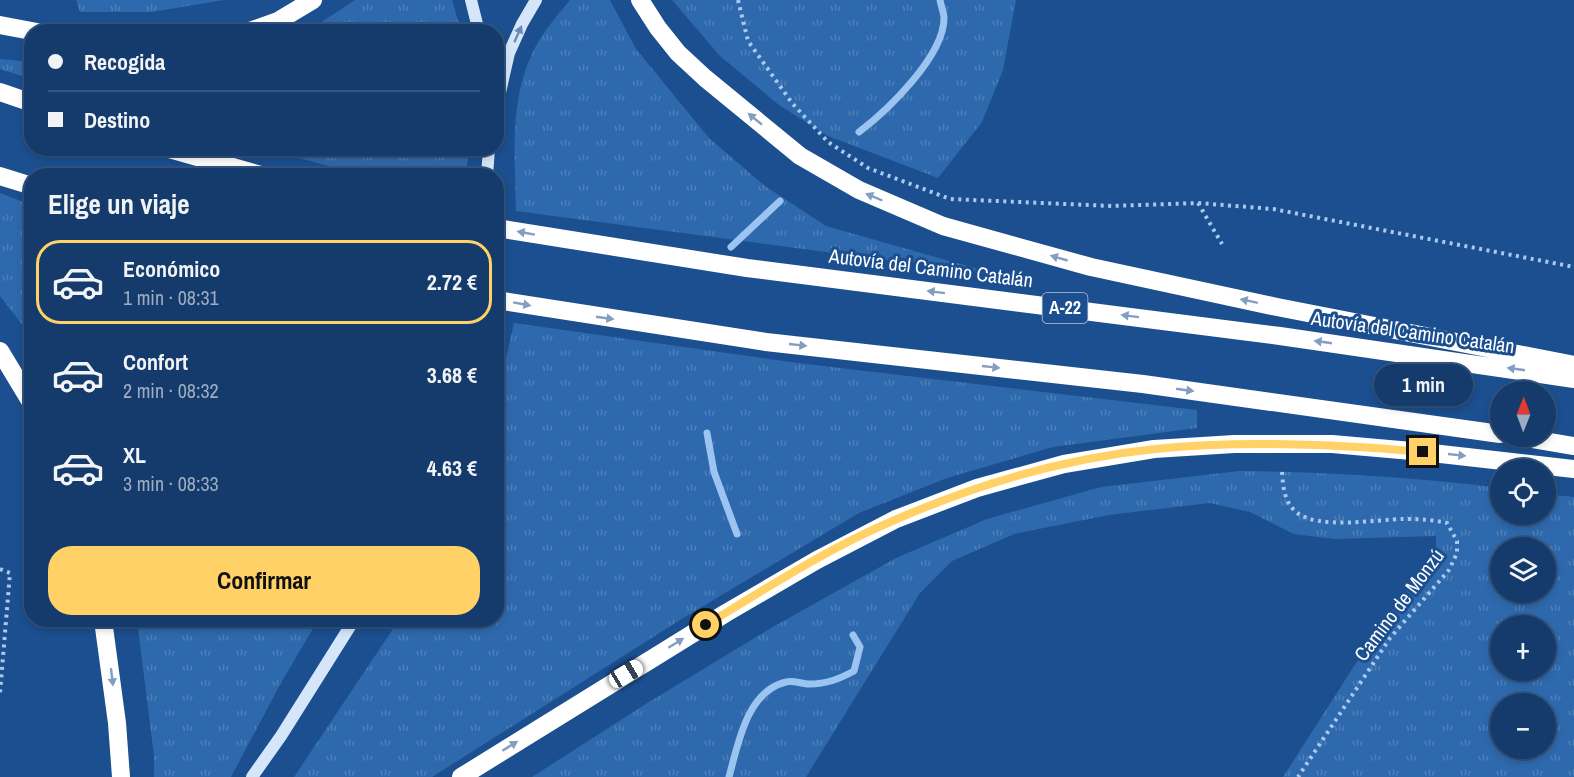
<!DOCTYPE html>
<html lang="es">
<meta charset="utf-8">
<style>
:root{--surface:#143b6b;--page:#214673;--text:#f1f3f6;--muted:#9dadc1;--line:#33557e;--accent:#ffd166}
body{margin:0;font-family:"Archivo Narrow",sans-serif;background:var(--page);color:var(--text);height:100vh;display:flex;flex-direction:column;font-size:22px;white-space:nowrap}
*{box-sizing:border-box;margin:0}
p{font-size:20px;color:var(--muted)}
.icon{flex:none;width:33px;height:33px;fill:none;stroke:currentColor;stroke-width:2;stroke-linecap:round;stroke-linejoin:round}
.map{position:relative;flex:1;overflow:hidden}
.panel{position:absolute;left:24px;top:168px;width:480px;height:459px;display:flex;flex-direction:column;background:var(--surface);border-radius:24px;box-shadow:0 3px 9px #0003,0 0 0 2px var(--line)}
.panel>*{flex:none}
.guide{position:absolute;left:24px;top:24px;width:480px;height:132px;border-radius:24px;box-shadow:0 3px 9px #0003,0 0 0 2px var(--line);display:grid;align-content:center;height:132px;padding:0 24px;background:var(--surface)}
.needle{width:39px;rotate:1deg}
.buttons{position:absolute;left:1490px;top:381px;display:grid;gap:12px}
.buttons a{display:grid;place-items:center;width:66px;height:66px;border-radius:50%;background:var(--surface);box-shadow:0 3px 9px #0003,0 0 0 2px var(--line);font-size:30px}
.end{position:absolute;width:27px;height:27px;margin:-14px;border:8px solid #ffd166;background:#111;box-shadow:0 0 0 3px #111}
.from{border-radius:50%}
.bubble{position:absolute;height:42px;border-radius:21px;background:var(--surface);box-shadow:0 3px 9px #0003,0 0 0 2px var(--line);font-size:20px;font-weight:800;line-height:42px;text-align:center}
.car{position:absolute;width:18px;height:36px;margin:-18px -9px;border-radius:8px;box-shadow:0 0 4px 2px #0007;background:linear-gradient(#fff 24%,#345 0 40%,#fff 0 76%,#345 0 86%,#fff 0)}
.guide b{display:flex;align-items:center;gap:21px;height:57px;font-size:22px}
.guide b+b{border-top:2px solid var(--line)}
.guide i{width:15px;height:15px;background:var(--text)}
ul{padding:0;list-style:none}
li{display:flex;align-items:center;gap:18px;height:84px;margin:0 12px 9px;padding:0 12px;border:3px solid transparent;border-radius:24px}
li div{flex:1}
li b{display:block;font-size:22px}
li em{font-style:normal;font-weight:800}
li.on{border-color:var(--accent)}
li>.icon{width:54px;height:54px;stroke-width:1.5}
h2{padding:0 24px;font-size:27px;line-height:72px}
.cta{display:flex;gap:12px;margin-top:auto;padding:12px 24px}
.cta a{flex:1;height:69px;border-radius:24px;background:var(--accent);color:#111;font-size:24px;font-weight:800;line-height:69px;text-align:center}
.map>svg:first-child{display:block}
.grass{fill:url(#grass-tufts);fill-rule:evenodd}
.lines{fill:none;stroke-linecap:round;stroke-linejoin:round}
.stream{stroke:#9cc4f0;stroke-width:7}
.path{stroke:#a9c9ee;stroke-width:4;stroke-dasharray:3 4.5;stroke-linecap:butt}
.secondary{stroke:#d6e6fa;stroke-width:12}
.motorway{stroke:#fff;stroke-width:18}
.oneway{fill:#668bba}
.oneway2{fill:#829ec1}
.route{stroke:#ffd166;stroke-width:8}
.labels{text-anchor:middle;stroke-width:6;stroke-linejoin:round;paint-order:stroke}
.shield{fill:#1b4f8f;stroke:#bbcadd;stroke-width:1.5}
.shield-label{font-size:18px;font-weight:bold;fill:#fff}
.street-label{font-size:20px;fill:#fff;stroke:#1b4f8f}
</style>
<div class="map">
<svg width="1574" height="777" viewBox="0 0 1574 777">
<defs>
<pattern id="grass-tufts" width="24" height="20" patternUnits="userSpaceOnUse" patternTransform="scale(1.5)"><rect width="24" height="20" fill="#2e69ad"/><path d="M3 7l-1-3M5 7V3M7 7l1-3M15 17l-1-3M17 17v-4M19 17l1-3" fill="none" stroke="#4d80b9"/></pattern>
</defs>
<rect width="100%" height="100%" fill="#1b4f8f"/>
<path class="grass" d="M76 0H224L152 12H80Z
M355 0H452L461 31H308Z
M570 0H610L636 49 709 138 765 186 826 226 999 275 516 211C515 158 509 101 533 52 541 34 557 16 570 0Z
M672 0H1016L1003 70 982 122 938 178 828 136 779 105 720 56Z
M0 59 31 62V79L0 69Z
M266 149H469L466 176 362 175Z
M0 193 31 205V336L0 296Z
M514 323 798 363 1197 410V428L1053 447 947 478 859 513 680 620 432 777H294L399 620H496L497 398Z
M1239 471C1326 472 1414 477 1500 488V514H1545V494L1574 497V777H1283L1381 624 1428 564 1436 548V536L1334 539 1294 534 1250 512 1210 503 1109 515 1014 534 952 561 920 593 806 777H532L644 705 771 628 896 558 987 519 1101 487ZM1500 548H1545V592H1500ZM1500 626H1545V670H1500ZM1500 704H1545V748H1500Z
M137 620H318L282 681 231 777H154V756Z"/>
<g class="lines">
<path class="stream" d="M859 132C888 110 944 56 944 18 944 13 941 6 940 0
M731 247 780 201
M707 433 714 472 737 534
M729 777C738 744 747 691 786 682 793 680 802 684 809 684 827 684 839 679 854 671L860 647 853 635"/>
<path class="path" d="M738 0 748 41 792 103 828 142 868 168 950 199 1112 206 1198 203 1273 209 1574 267
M1198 203 1222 244
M1282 472C1283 486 1284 501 1295 511 1317 531 1377 519 1405 519 1420 519 1434 520 1447 523L1457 541V553L1449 570 1390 638 1298 777
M0 569 10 573 0 693"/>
<path class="secondary" d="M471 0 479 32
M496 110 509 53 522 24 536 0
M487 176 489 148
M252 777 281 736 354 620"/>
<path class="motorway" d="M640 0 658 28 678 53 705 78 800 156 859 190 943 226 1091 267 1277 307 1574 365
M0 25 37 32
M247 32 278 21 313 0
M0 92 32 103
M166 148 264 176
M0 176 32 186
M496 228 747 268 1280 336 1574 379
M496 300 766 342 1143 384 1500 434
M0 351 32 404
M1514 436 1574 446
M103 620 117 723 121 777
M461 777 726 613 817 560 896 519 977 488 1064 464 1154 449 1234 444H1332L1423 452 1574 469"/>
</g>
<defs><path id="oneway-solid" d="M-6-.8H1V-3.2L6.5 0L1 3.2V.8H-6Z" transform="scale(1.5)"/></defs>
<use class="oneway" href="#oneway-solid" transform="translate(518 34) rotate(-66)"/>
<g class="oneway2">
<use href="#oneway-solid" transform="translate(755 119) rotate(-141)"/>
<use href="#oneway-solid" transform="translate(874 197) rotate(-157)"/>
<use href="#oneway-solid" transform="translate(526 233) rotate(-170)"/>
<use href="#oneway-solid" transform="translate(1059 258) rotate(-164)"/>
<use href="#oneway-solid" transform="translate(936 292) rotate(-173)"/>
<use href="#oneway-solid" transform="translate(1249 301) rotate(-168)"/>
<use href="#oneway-solid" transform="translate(522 304) rotate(10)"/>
<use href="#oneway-solid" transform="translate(1130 316) rotate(-173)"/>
<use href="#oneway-solid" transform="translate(605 318) rotate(8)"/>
<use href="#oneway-solid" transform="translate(1323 342) rotate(-172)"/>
<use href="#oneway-solid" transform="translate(798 345) rotate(6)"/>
<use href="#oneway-solid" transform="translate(991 367) rotate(6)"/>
<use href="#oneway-solid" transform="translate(1516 369) rotate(-172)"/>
<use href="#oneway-solid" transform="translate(1185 390) rotate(8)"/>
<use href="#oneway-solid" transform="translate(1457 455) rotate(6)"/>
<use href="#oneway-solid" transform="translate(676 643) rotate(-32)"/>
<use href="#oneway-solid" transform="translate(112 677) rotate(83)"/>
<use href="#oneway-solid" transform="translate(510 746) rotate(-32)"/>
</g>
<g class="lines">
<path class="route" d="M706 625C768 587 830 547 897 519 978 484 1067 458 1155 449 1244 440 1334 444 1423 452"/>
</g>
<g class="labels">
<rect class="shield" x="1042.5" y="293" width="45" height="30" rx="4.5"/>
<g class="shield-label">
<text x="1065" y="314">A-22</text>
</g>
<g class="street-label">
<text transform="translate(931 268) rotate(7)" y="7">Autovía del Camino Catalán</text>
<text transform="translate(1413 332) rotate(8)" y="7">Autovía del Camino Catalán</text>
<text transform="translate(1399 605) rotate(-53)" y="7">Camino de Monzú</text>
</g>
</g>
</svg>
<div class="buttons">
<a><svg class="needle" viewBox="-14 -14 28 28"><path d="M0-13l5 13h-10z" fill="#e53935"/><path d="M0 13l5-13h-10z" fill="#9dadc1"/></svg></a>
<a><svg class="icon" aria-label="locate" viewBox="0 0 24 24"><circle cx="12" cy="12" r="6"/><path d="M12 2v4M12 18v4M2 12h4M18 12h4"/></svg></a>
<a><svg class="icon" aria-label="layers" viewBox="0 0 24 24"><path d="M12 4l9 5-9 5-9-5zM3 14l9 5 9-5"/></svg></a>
<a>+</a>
<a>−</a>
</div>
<i class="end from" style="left:706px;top:625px"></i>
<i class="end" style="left:1423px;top:452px"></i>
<div class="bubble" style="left:1374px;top:364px;width:99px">1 min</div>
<i class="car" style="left:626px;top:674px;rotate:59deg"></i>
<div class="guide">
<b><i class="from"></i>Recogida</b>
<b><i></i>Destino</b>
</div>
<section class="panel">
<h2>Elige un viaje</h2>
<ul>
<li class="on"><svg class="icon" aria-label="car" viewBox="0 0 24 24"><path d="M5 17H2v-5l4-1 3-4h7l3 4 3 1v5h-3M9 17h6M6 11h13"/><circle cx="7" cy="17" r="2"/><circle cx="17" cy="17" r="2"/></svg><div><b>Económico</b><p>1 min · 08:31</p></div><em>2.72 €</em></li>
<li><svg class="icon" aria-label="car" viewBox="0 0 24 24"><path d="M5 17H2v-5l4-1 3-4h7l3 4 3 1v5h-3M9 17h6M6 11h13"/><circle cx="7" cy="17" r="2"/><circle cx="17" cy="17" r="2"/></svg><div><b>Confort</b><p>2 min · 08:32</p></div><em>3.68 €</em></li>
<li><svg class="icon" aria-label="car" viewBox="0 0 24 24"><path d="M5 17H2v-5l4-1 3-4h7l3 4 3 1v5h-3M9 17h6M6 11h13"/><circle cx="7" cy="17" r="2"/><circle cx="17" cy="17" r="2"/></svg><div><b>XL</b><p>3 min · 08:33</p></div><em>4.63 €</em></li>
</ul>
<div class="cta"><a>Confirmar</a></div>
</section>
</div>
